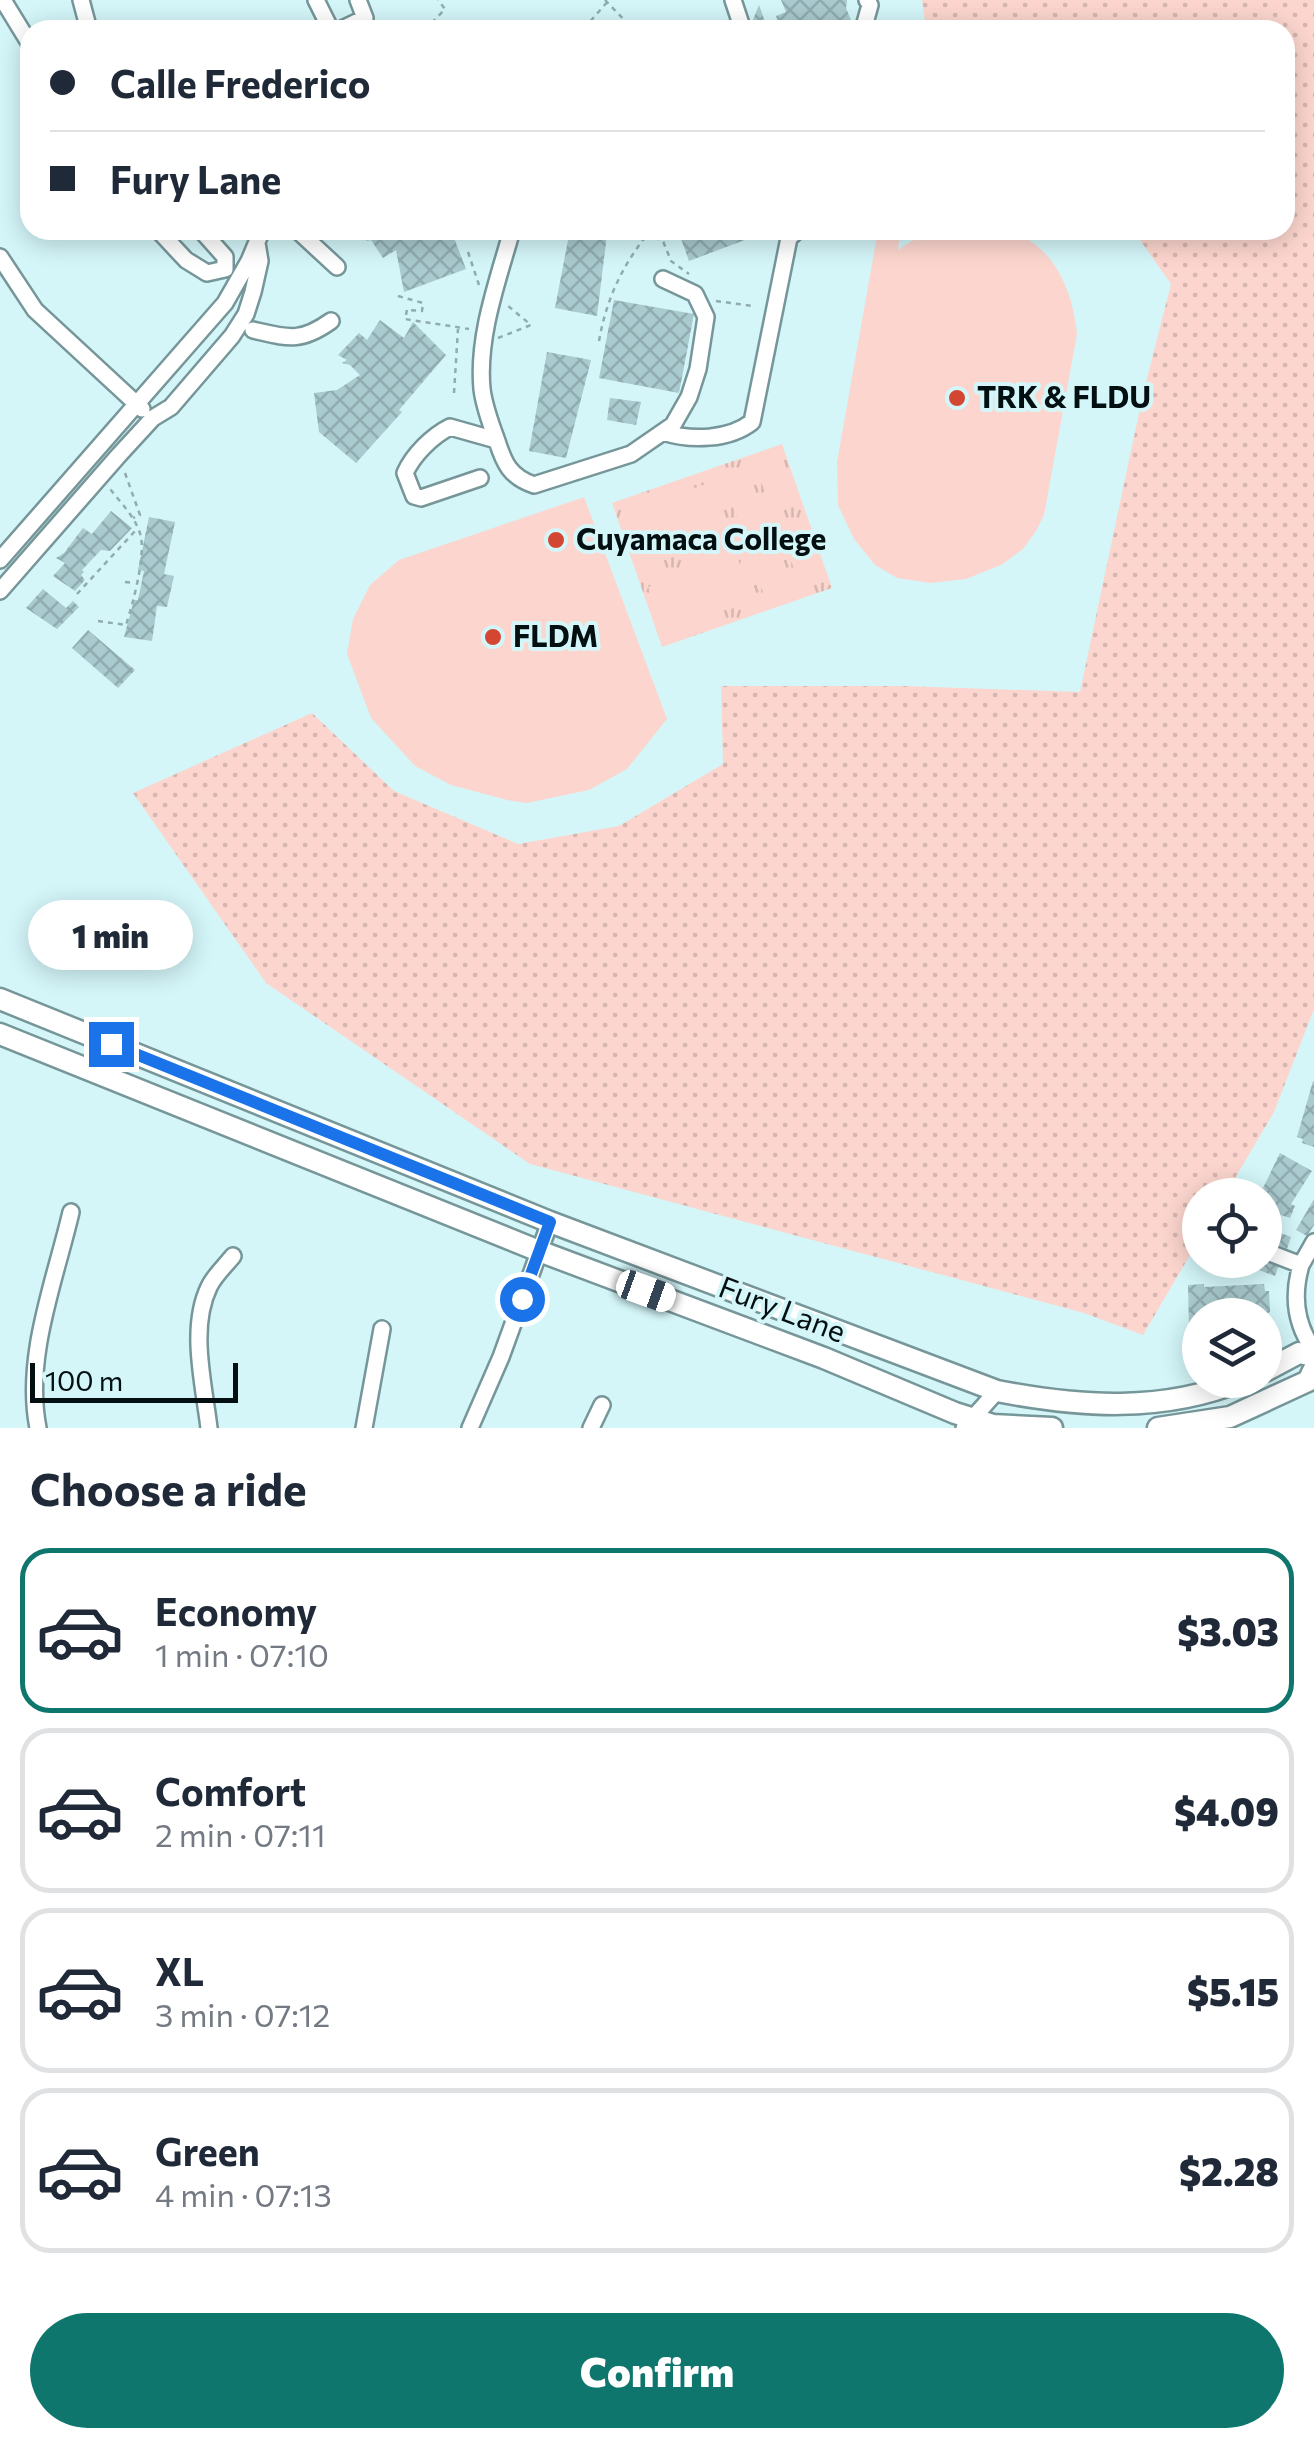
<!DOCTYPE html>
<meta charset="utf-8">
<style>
:root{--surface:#fff;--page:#f2f2f3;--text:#1f2937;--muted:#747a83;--line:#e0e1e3;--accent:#0f766e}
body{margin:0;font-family:Commissioner,sans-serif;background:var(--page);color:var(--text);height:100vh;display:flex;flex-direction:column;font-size:38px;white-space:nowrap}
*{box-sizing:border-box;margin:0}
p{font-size:32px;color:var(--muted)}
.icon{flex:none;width:55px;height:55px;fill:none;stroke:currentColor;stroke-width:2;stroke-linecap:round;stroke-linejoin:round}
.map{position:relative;height:1428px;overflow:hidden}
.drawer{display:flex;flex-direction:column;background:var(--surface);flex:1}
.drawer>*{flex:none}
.top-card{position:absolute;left:20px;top:20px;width:1275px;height:220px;border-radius:30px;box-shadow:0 5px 25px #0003;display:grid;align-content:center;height:220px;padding:0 30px;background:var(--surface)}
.tools{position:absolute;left:1182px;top:1178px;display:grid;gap:20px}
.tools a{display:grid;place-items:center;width:100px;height:100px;border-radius:50%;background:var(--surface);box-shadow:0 5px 25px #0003;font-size:50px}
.scale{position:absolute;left:30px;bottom:25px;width:208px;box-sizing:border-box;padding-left:10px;border:5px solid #040f11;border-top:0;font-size:28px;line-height:35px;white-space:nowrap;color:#040f11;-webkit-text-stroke:8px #d4f6f9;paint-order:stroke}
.end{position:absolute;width:45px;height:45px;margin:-22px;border:12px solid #1a73e8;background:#fff;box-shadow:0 0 0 5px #fff}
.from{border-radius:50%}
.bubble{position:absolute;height:70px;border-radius:35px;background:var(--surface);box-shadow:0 5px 25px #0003;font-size:32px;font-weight:800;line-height:70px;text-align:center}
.car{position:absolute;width:30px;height:60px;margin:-30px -15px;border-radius:12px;box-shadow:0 0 8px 2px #0007;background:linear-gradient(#fff 24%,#345 0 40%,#fff 0 76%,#345 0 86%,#fff 0)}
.top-card b{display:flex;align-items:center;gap:35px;height:95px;font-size:38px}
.top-card b+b{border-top:2px solid var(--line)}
.top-card i{width:25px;height:25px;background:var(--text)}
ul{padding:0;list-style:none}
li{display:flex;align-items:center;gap:30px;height:165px;margin:0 20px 15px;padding:0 10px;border:5px solid var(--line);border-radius:30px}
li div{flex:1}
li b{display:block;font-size:38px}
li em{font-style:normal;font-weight:800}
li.current{border-color:var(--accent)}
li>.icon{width:90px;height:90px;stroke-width:1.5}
h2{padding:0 30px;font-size:45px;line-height:120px}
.primary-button{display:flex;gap:20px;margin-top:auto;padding:20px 30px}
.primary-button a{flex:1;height:115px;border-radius:60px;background:var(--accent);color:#fff;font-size:40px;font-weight:800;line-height:115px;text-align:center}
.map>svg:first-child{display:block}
.grass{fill:url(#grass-dots)}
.park{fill:url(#park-tufts)}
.pitch{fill:#fcd6ce}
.building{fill:url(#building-cross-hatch)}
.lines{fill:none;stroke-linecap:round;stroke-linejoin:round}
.minor-casing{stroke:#769699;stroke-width:20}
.major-casing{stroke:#769699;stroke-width:25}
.path{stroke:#91acae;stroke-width:2.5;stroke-dasharray:5 5;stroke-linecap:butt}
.minor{stroke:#fff;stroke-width:15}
.major{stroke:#fff;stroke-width:20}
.route{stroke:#1a73e8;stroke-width:12}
.poi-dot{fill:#d34732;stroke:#d4f6f9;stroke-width:4}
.labels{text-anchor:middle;stroke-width:8;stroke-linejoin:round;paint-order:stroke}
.poi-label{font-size:30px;font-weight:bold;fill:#040f11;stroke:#d4f6f9;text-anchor:start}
.street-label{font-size:30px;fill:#040f11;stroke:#d4f6f9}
</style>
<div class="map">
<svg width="1314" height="1428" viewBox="0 0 1314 1428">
<defs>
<pattern id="grass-dots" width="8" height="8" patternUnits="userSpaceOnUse" patternTransform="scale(2.5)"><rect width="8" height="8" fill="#fcd6ce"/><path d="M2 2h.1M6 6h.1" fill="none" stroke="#d6b6b0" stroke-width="1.8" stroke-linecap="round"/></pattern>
<pattern id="park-tufts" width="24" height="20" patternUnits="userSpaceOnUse" patternTransform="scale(2.5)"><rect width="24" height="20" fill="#fcd6ce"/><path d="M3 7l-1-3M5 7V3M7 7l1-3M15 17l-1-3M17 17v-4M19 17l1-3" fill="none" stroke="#d6b6b0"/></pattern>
<pattern id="building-cross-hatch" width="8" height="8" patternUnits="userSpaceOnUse" patternTransform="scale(2.5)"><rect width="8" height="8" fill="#a9cace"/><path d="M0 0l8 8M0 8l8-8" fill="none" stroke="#90acb0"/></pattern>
</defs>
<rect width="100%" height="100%" fill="#d4f6f9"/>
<path class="grass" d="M922 0H1314V1009L1274 1112 1225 1195H1200V1238L1143 1335 1084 1313 530 1164 266 983 133 793 312 713 394 791 518 844 619 826 723 764 721 686H903L1080 692 1143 394 1171 284 1133 230H1285V30H926Z"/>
<path class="park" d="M782 444 832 588 662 647 612 503Z"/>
<path class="pitch" d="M878 230H900L898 250C929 229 933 230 970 230 982 230 997 228 1009 231 1054 245 1073 291 1077 334L1044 515 1036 531 1023 549 1001 565 966 579 931 583 897 578 875 565 854 539 838 505 837 462Z
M778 458 795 505 773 513 755 466Z
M745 471 762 517 740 525 722 479Z
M711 482 729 529 706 537 689 490Z
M678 494 695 541 673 549 655 503Z
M584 497 667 719 627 769 589 790 527 803 507 800 451 785 415 766 371 718 347 654 353 619 370 585 399 560Z
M644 507 661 553 639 562 621 515Z
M805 530 822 576 800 584 782 538Z
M770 542 787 589 765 597 747 551Z
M736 554 754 601 731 609 714 562Z
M704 566 722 612 699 621 682 574Z
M670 579 687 625 665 634 648 587Z"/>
<path class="building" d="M781 0H847L846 8 855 30H781L776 16 786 12Z
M759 5 768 30H753L752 22Z
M356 230H451L466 269 404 292 396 250 383 258 371 240 367 241Z
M570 230 607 234 597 316 555 308Z
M672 230H771L689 261 679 233 674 234Z
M614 300 694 314 679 393 599 378Z
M380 320 404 338 413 322 446 355 399 410 402 412 356 463 319 432 314 393 337 390 360 375 350 365 342 363 347 360 338 355 359 333 367 340Z
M547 352 591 360 566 458 529 451Z
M610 398 641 402 636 425 607 420Z
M111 511 132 528 110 551 101 550 82 570 84 572 81 575 85 580 75 591 53 576 65 563 56 558 64 553 83 528 92 534Z
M149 517 175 522 164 574 174 576 167 607 157 606 152 641 124 637 134 600H138L144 571 138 570Z
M43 589 66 608 73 601 79 607 57 629 26 608Z
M88 630 135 670 118 688 72 648Z
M1313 1081 1314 1082V1147L1302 1143 1303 1139 1297 1137Z
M1280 1153 1312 1171 1291 1204 1295 1206 1290 1218 1265 1210V1195H1254L1259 1186 1263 1188Z
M1314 1199V1225L1307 1236 1296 1230Z
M1265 1227 1291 1237 1287 1249 1265 1241Z
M1232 1260H1266L1279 1265 1275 1276Z
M1204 1284V1287L1264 1284 1265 1291H1269L1270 1312 1265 1315H1200V1326H1189L1188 1285Z"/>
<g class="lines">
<g class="minor-casing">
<path id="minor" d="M3 0 30 44
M81 0 89 30
M316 0 331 30
M733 0 743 30
M340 30 365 18 358 0
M863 30 870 5 867 0
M158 230 186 260 207 273 225 269V257L201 230
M297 230 337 267
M512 230C498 280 477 336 482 389 484 406 491 425 497 441 504 463 510 477 534 485L631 454 673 425 689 397 698 369 706 317 695 294 663 279
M0 257 35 310 142 409
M253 330C288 338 300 343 331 321
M663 432C691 441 729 440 752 422L789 238 798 230
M480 478 421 498 414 496 405 473C413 455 432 436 450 427L496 440
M0 560 225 303 249 261 262 230
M0 591 119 455 153 418 171 407 232 336 246 314 253 292 260 261 257 243
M1265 1251 1301 1265 1314 1242
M1301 1265C1292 1296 1295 1324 1314 1350
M38 1428C24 1357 55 1281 71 1212
M209 1428C204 1385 189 1328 209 1287 214 1276 225 1266 233 1256
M364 1428 382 1329
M470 1428 501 1357 550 1222
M591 1428 602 1405
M964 1428 997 1391"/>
</g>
<g class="major-casing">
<path id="major" d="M0 999 550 1222 997 1391C1080 1407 1163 1413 1243 1380
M0 1034 539 1251 824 1358 955 1413 993 1425 1052 1428
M1265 1371 1299 1353 1314 1356
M1158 1428 1230 1417 1308 1381 1314 1369"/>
</g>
<path class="path" d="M605 0 634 30
M425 30 445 9 438 0
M587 30 588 24 609 0
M636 230 663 241 671 261 689 274
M468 252 479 285
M398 296 423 303 422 311 408 310
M716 301 753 306
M407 310 405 319 469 329
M498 338 531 325 507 305
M599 341C606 301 621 268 646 236
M454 393 458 329
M125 473 140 515 133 518
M125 582 134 583
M77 594 136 530
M98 621 126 625C133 603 145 559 141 537 137 519 121 503 110 489"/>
<use href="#minor" class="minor"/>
<use href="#major" class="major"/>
</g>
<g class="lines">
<path class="route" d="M111 1044 550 1222 522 1299"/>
</g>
<g class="poi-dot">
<circle cx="957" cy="398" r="10"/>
<circle cx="556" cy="540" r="10"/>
<circle cx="493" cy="637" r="10"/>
</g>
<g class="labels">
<g class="poi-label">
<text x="977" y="408">TRK &amp; FLDU</text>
<text x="576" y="550">Cuyamaca College</text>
<text x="513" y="647">FLDM</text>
</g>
<g class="street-label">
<text transform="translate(782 1310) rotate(21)" y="10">Fury Lane</text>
</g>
</g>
</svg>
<div class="tools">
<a><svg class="icon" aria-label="locate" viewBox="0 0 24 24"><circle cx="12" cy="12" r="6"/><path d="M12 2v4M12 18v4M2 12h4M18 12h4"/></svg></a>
<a><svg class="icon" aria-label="layers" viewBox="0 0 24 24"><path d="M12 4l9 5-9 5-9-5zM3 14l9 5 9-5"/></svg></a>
</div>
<div class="scale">100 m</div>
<i class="end from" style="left:522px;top:1299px"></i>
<i class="end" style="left:111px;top:1044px"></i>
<div class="bubble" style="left:28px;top:900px;width:165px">1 min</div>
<i class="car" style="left:646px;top:1291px;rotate:110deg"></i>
<div class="top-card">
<b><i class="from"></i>Calle Frederico</b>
<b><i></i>Fury Lane</b>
</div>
</div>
<section class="drawer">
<h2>Choose a ride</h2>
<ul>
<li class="current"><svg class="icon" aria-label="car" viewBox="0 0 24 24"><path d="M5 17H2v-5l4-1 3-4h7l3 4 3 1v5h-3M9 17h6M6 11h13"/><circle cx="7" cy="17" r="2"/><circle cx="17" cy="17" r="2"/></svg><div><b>Economy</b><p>1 min · 07:10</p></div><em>$3.03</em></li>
<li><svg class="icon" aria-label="car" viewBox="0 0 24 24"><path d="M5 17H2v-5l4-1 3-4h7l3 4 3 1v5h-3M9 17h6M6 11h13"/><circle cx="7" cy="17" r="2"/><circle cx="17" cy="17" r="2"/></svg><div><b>Comfort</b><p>2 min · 07:11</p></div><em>$4.09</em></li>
<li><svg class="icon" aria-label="car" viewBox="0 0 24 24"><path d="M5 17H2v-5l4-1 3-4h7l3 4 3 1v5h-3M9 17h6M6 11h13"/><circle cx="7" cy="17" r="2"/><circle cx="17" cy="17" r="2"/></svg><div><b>XL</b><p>3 min · 07:12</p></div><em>$5.15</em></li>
<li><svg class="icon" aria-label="car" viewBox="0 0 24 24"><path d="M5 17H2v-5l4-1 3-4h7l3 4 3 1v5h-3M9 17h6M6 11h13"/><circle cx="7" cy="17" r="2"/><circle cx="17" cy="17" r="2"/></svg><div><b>Green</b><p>4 min · 07:13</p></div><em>$2.28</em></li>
</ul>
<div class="primary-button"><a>Confirm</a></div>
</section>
